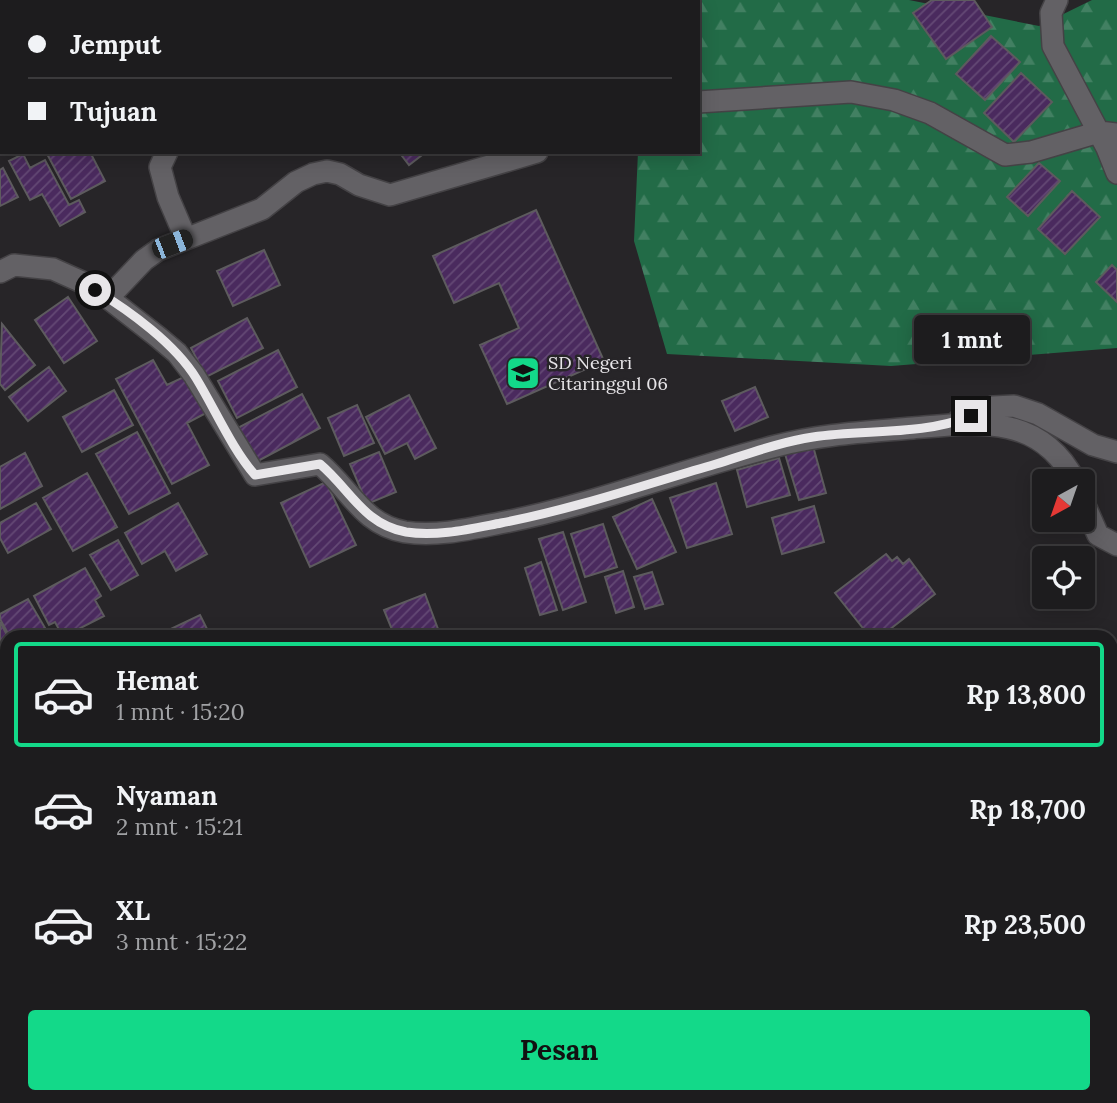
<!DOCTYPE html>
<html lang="id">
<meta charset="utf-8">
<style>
:root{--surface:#1d1c1e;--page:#252527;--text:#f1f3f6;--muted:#a0a1a4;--line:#3b3a3c;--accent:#13d989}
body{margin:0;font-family:Lora,serif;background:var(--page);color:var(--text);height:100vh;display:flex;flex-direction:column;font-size:26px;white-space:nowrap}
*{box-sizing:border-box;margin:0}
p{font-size:23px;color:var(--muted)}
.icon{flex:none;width:38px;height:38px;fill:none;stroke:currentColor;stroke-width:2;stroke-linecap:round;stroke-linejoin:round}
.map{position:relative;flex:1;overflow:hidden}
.side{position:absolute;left:0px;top:630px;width:1118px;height:474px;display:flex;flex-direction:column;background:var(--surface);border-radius:21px 21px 0 0;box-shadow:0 4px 18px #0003,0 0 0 2px var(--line)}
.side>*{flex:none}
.hud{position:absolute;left:0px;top:0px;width:700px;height:154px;box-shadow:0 4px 18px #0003,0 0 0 2px var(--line);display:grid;align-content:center;height:154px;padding:0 28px;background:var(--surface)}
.needle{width:46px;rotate:220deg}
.controls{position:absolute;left:1032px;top:469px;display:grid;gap:14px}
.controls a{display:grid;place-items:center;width:63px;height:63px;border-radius:7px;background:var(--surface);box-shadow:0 4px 18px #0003,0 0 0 2px var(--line);font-size:35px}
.end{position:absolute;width:32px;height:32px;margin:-16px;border:9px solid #e8e6e9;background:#111;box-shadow:0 0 0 4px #111}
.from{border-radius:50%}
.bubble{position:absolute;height:49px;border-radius:7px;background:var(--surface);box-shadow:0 4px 18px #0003,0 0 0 2px var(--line);font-size:23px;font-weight:700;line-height:49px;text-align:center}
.car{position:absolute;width:21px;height:42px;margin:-21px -10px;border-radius:9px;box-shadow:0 0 5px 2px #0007;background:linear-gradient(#222 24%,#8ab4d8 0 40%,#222 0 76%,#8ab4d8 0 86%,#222 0)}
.hud b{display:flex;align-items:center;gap:24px;height:66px;font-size:26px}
.hud b+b{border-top:2px solid var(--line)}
.hud i{width:18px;height:18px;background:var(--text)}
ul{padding:12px 0 0;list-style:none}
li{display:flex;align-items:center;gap:21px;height:105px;margin:0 14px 10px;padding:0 14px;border:4px solid transparent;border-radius:7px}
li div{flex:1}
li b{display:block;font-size:26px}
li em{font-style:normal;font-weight:700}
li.selected{border-color:var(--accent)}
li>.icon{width:63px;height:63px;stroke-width:1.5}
.button{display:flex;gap:14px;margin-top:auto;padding:14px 28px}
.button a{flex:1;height:80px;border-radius:7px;background:var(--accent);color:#111;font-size:28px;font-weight:700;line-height:80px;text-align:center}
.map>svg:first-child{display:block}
.forest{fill:url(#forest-firs)}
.building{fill:url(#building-hatch);stroke:#5d5b5e;stroke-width:2}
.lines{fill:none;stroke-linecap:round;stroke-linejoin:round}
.street-casing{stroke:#444245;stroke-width:24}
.street{stroke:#636165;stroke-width:21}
.route{stroke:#e8e6e9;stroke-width:9}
.labels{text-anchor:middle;stroke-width:5;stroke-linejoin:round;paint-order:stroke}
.poi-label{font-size:18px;fill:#e8e6e9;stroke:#272528;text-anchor:start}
</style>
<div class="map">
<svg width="1117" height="1103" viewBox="0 0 1117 1103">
<defs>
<pattern id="forest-firs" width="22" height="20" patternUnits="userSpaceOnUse" patternTransform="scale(1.75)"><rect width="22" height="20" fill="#226b47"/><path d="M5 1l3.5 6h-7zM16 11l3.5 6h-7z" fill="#428062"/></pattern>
<pattern id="building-hatch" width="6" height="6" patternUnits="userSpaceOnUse" patternTransform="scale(1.75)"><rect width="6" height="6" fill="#4a2a5e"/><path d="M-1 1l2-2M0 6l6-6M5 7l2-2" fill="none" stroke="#644975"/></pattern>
</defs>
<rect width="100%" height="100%" fill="#272528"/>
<path class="forest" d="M675 0H909L1039 26 1092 0H1117V348L891 366 667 354 634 241 638 152H698V2Z"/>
<path class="building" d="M269 0H349L269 2Z
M932 0H974L992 27 946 59 913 13Z
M991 36 1020 62 985 100 956 74Z
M1021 73 1052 102 1014 142 984 113Z
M46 152H90L105 181 71 199Z
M399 152H426L409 165Z
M23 154 30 168 45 160 69 205 79 200 85 212 60 226 42 194 30 200 9 161Z
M1039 163 1060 181 1028 216 1007 197Z
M3 168 18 197 0 206V170Z
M1072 191 1100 217 1065 254 1038 229Z
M536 210 604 361 507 404 480 345 519 328 499 283 454 303 433 256Z
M264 250 280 285 233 306 217 271Z
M1112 265 1117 270V302L1096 282Z
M68 297 97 341 64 363 35 320Z
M247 318 263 348 206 377 191 348Z
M2 324 35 365 5 390 0 384Z
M278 350 297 387 237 418 218 381Z
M153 360 167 385 186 376 206 413 187 423 209 465 172 484 116 379Z
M49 367 66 391 28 421 9 397Z
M755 387 768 417 735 431 722 401Z
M114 390 133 425 82 452 63 417Z
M302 394 320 428 254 463 236 429Z
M409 395 436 448 415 459 407 443 385 454 366 417Z
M357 405 374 443 344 456 328 418Z
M137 432 170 493 129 514 96 454Z
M813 446 826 493 799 500 785 454Z
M379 452 396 492 367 504 350 464Z
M25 453 42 486 0 509V467Z
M779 458 790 495 747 507 737 470Z
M87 473 117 527 73 551 43 498Z
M326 482 356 545 310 567 281 503Z
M716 483 732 534 687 548 670 498Z
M652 499 676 552 637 569 613 517Z
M36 503 51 529 8 553 0 538V523Z
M178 503 207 554 176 571 165 551 142 564 125 533Z
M814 506 824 542 782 554 772 518Z
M603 524 617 567 585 577 571 534Z
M563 532 586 602 563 610 539 539Z
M118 540 138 575 111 590 90 555Z
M886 554 892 561 897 557 903 564 909 559 935 594 880 637H870L835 593Z
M541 562 557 610 540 615 525 568Z
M85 568 101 596 95 600 104 616 63 637 55 622 49 625 34 596Z
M623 571 634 607 616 613 605 577Z
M652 572 663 604 645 609 634 577Z
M425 594 441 637H395L384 610Z
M28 599 48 633 40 637H10L0 619V614Z
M200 615 211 637H154Z
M0 622 8 637 7 669 0 672Z"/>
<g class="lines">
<g class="street-casing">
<path id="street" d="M406 0 408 2
M1057 0 1051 13 1053 46 1107 148 1117 173
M179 2 180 0
M698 102 851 92 894 100 930 113 1005 155 1031 152 1099 132 1117 134
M167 152 160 167 168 197 186 239
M0 272 14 265 53 269 82 282 108 298 158 337 177 353 194 375 255 475 320 464C350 489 362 524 405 532 436 537 470 529 500 523 594 505 683 469 776 446 821 434 867 432 913 428 979 422 1040 414 1075 481
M108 298 144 260 158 250 262 209 296 182 313 174 327 171 340 174 359 185 390 195 537 152
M958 421 993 407 1014 406 1038 414 1093 445 1117 452
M1083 501 1098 535 1117 545"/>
</g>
<use href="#street" class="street"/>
</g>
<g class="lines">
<path class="route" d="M95 290C130 311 175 344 196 378 215 409 232 449 255 475L320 464C350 489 363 524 406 532 437 537 470 529 501 523 574 509 644 485 716 464 748 454 780 442 813 437 865 429 922 436 971 416"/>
</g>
<defs>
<g id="school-square" transform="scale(1.75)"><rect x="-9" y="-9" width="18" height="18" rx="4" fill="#13d989" stroke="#272528"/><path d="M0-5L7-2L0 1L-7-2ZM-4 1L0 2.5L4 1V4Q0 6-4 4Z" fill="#111"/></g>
</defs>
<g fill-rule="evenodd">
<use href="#school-square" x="523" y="373"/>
</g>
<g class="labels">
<g class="poi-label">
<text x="548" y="369">SD Negeri<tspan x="548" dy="21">Citaringgul 06</tspan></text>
</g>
</g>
</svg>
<div class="controls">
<a><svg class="needle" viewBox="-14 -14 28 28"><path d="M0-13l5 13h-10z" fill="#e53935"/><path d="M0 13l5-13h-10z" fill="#a0a1a4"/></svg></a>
<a><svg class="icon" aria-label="locate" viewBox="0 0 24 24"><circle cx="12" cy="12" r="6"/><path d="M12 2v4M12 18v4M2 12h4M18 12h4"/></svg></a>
</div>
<i class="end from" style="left:95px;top:290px"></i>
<i class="end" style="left:971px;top:416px"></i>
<div class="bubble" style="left:914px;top:315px;width:116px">1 mnt</div>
<i class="car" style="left:172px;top:244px;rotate:69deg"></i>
<div class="hud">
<b><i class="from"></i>Jemput</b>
<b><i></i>Tujuan</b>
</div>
<section class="side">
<ul>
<li class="selected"><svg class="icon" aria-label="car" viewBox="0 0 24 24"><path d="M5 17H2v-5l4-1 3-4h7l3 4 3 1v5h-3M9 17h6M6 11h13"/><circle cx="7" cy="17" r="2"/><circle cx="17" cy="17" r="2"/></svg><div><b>Hemat</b><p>1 mnt · 15:20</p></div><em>Rp 13,800</em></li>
<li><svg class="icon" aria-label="car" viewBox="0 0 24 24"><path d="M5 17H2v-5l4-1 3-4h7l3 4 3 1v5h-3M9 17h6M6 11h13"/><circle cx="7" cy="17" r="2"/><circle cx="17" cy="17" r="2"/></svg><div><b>Nyaman</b><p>2 mnt · 15:21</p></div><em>Rp 18,700</em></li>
<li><svg class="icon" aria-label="car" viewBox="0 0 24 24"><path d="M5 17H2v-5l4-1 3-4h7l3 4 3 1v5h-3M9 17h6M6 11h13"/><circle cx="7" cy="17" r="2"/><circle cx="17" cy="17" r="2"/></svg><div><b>XL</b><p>3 mnt · 15:22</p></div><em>Rp 23,500</em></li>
</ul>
<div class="button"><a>Pesan</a></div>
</section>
</div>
